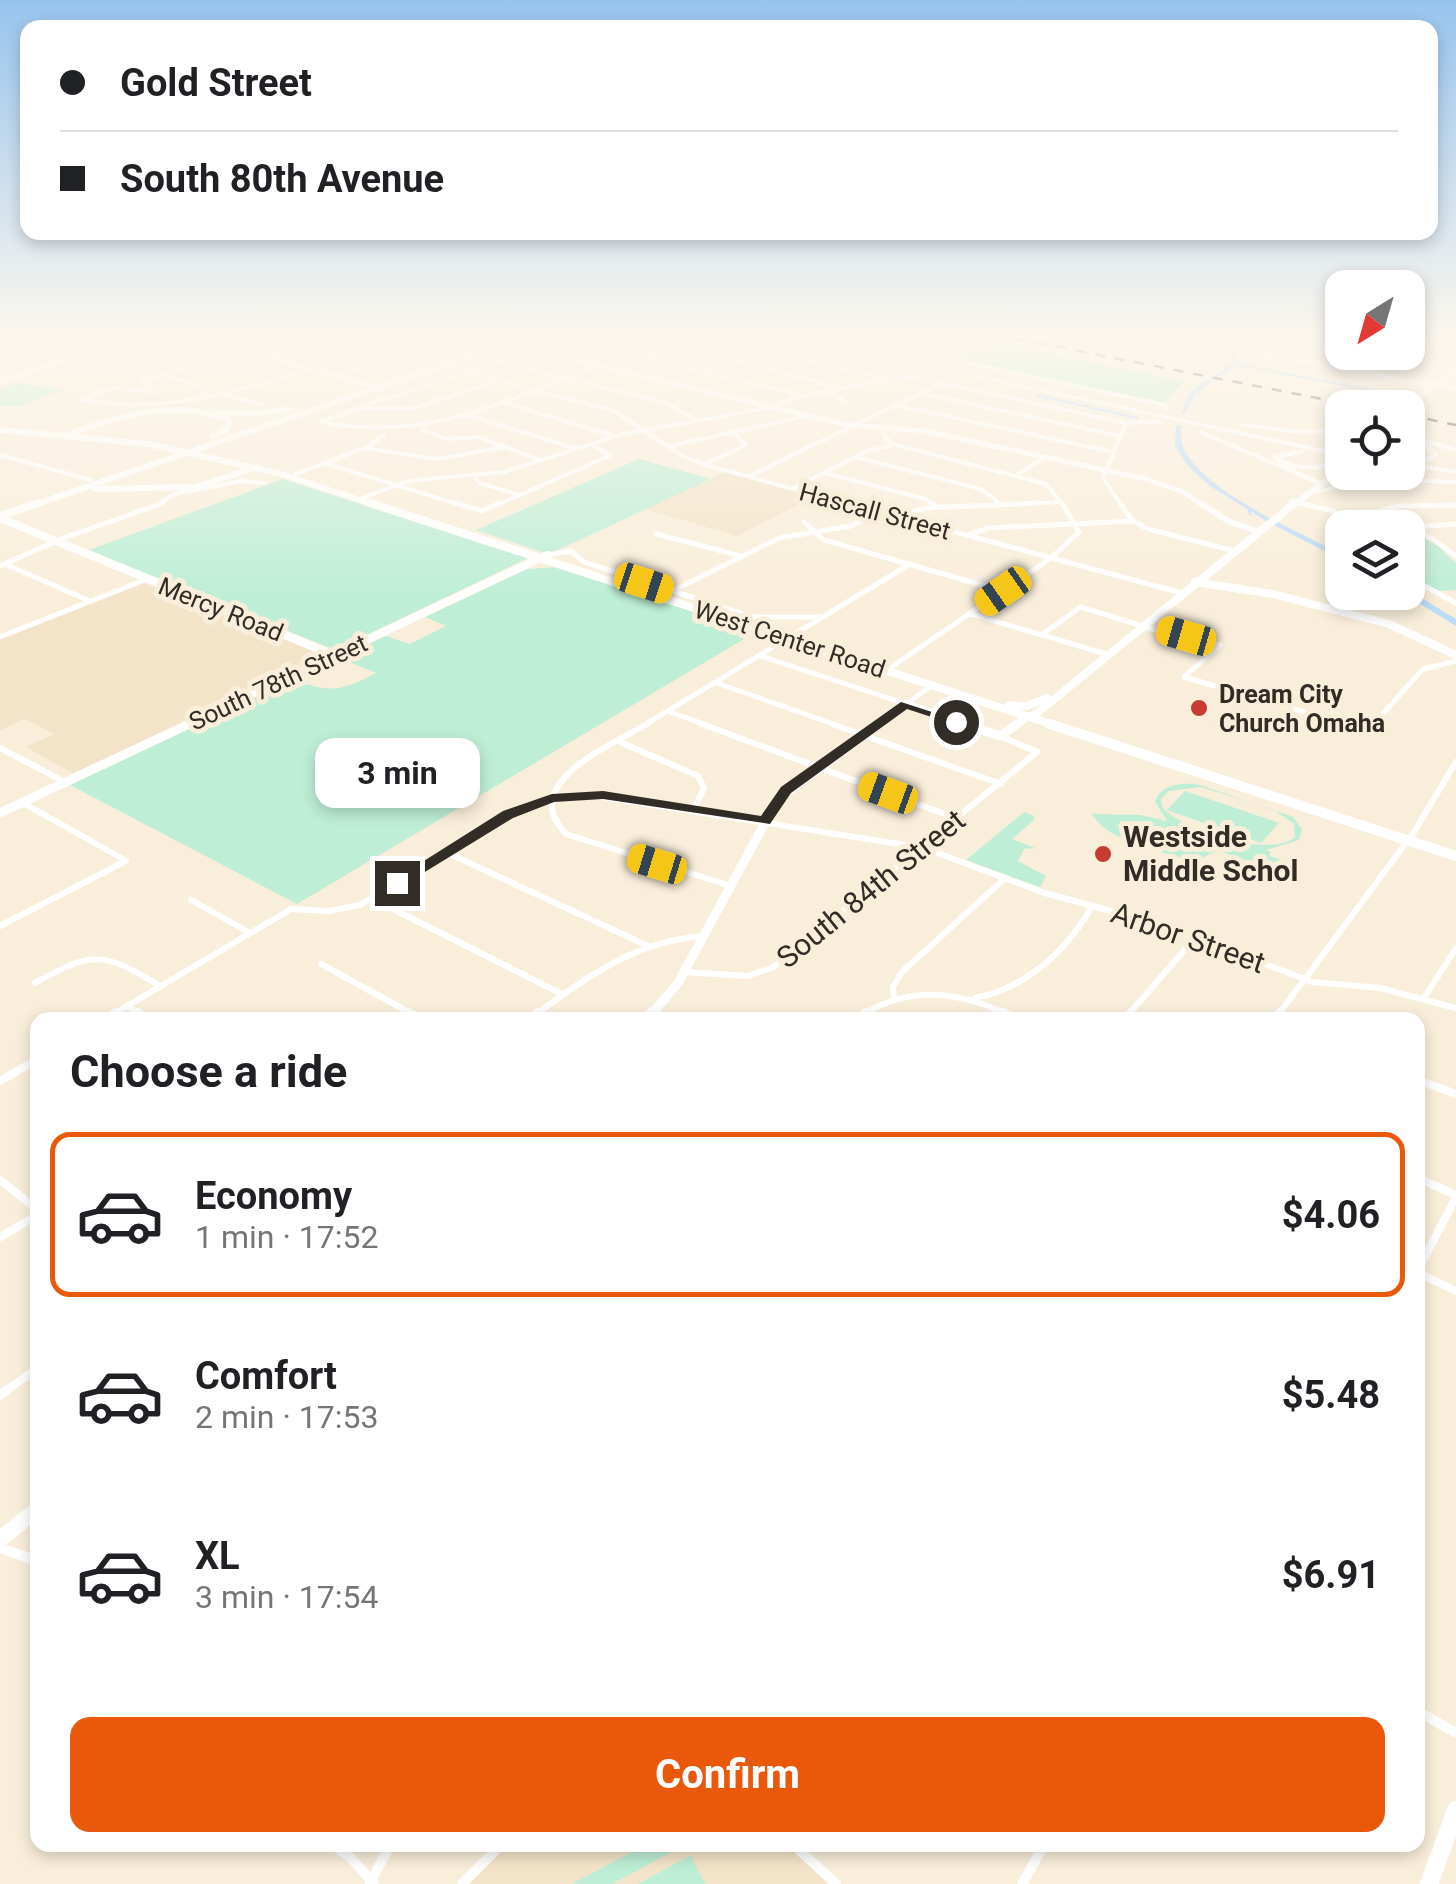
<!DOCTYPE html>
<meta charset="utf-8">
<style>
:root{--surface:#fff;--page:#f2f2f2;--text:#202124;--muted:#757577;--line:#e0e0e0;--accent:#ea580c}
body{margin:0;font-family:Roboto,sans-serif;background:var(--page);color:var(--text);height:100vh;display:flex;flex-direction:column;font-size:38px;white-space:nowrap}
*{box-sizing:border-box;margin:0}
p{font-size:32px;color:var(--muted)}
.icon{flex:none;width:55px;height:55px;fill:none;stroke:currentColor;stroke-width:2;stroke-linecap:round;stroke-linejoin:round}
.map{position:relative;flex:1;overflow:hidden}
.side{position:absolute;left:30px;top:1012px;width:1395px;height:840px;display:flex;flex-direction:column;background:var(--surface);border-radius:20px;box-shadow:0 5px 15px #0003}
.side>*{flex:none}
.banner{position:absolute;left:20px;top:20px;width:1418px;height:220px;border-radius:20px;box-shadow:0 5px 15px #0003;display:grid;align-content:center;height:220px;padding:0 40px;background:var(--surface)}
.needle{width:65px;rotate:217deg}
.tools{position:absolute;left:1325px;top:270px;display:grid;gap:20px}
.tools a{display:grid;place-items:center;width:100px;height:100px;border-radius:20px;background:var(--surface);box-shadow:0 5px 15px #0003;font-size:50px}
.end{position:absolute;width:45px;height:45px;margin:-22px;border:12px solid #312c25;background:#fff;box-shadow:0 0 0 5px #fff}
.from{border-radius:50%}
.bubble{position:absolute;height:70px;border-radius:20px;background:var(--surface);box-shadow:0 5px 15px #0003;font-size:32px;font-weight:700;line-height:70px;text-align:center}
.car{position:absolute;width:30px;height:60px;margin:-30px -15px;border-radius:12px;box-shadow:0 0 8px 2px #0007;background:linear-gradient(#f5c518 24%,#345 0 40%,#f5c518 0 76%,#345 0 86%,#f5c518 0)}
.banner b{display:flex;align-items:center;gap:35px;height:95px;font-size:38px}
.banner b+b{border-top:2px solid var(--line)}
.banner i{width:25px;height:25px;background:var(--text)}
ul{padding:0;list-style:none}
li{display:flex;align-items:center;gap:30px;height:165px;margin:0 20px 15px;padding:0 20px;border:5px solid transparent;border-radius:20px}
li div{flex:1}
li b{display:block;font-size:38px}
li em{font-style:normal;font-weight:700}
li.active{border-color:var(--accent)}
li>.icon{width:90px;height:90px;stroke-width:1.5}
h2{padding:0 40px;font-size:45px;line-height:120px}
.cta{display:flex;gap:20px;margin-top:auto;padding:20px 40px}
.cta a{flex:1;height:115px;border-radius:20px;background:var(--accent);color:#fff;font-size:40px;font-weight:700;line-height:115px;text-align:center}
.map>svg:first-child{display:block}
.built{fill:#f3e4c9}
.green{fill:#beeed6;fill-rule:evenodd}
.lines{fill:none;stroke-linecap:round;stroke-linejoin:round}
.stream{stroke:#bddcf8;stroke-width:2.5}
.river{fill:#bddcf8;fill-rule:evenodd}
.minor-far4{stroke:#fff;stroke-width:4}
.minor-far3{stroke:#fff;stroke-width:5}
.minor-far2{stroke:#fff;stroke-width:6}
.minor-far1{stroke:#fff;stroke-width:8}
.minor{stroke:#fff;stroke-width:10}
.tertiary-far1{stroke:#fff;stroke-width:5}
.tertiary{stroke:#fff;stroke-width:6}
.secondary-far4{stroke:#fff;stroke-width:5}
.secondary-far3{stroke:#fff;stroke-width:8}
.secondary-far2{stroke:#fff;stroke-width:9}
.secondary-far1{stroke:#fff;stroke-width:12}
.secondary{stroke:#fff;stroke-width:16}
.primary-far3{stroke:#fff;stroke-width:6}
.primary-far2{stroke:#fff;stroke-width:8}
.primary-far1{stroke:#fff;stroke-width:10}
.primary{stroke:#fff;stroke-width:18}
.motorway{fill:#fff;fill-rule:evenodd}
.rail{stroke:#595249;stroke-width:2.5;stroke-dasharray:10 10;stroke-linecap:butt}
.route{fill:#312c25}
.poi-dot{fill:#c83b30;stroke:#f9eeda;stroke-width:4}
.labels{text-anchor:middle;stroke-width:10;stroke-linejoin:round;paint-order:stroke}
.far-street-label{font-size:25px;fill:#312c25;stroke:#f9eeda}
.far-poi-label{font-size:25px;font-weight:bold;fill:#312c25;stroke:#f9eeda;text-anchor:start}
.poi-label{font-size:30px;font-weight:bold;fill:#312c25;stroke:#f9eeda;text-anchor:start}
.street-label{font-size:30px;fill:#312c25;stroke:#f9eeda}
</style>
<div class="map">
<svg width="1456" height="1884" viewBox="0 0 1456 1884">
<rect width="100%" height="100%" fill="#f9eeda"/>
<path class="built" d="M1034 335H1196L1213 350 1210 360 1202 366Z
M725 472 822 498 809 505 801 503 737 536 645 509Z
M144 583 327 657 76 775 26 747 54 734 25 719 0 730V639Z
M502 1845H794L836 1884H462Z"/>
<path class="green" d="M996 344 1184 381 1163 403 960 361Z
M16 383 62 390 20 407 0 405V389Z
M639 459 711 479 549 554 476 530Z
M283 479 528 558 335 650 89 550Z
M1408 530 1438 546 1456 563V590L1439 591 1408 574Z
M558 567 756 632 297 904 70 785 386 636 410 644 446 626 425 617 527 569ZM340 658 376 673C344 690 330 694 296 680Z
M1197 784 1293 817 1302 829 1299 840 1266 850 1271 852 1269 856 1294 864C1272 876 1240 856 1217 851L1197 860H1188C1159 850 1108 842 1092 814L1140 815 1167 821 1155 802C1161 784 1180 783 1197 784ZM1201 787 1274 810 1294 824 1295 837C1270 859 1182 830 1162 807L1161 799 1169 791Z
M1185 791 1279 823 1261 843 1167 810Z
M1024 812 1034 816V820L1012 839 1035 848 1024 849 1018 861 1046 876 1040 887 966 860Z
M645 1845H685L612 1884H572Z
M691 1855 705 1884H638Z"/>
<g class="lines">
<path class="stream" d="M1235 364 1407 397
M1037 395 1137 418
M1249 510 1250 514"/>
<path class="river" d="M1219 335H1226L1234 342 1238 364 1196 393 1185 413H1181L1191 391 1232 363 1228 343Z
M1176 425 1181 426C1182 434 1181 442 1184 449 1206 494 1299 531 1342 555V560L1268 522 1210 486 1189 467 1175 446Z
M1408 590 1456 619V626L1404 594 1403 592H1408Z"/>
<path class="minor-far4" d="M336 335 446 361
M836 335 1161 404 1168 409
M212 341 228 335
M1408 345 1456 354
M234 348 278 335
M677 348 697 353
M198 351 202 353 191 354Z
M201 352 226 346
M255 354 263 346 298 335
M1267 355 1275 349 1268 335
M270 358 341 337
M646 358 694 341 718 340 888 379 919 378 1126 423 1160 422
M734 360 844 389
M497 361 664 402 695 419
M463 371 614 411 683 456 705 465 856 506
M706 372 759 350
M166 376 196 385 207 396
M335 376 410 352
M151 388 142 380 244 351
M156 392 112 388 81 399C184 423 309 367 407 335
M831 392 844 401
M921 393 1120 436
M221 394 262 405
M502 402 614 436
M895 405 1113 452
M359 408 412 409 495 381
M467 415 574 448
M321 421 548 343 612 351 800 395
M321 422C424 443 503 402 597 366
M884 429 885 438 896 445 1046 484 1064 506
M423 430 446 439 479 437 538 459
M670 446 807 416
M365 448 436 459 506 447
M0 455 91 480
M855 457 981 489 999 503
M324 463 464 506
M706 464 746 445 735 434
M825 473 925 499 935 506
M295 474 368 447 384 434
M473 474 479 483 520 495
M1018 474 1043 459
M749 476 940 384
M794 488 865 452 892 445
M360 499 408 481 504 472 623 434 767 408 806 395 888 379
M1291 501 1310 506
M156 506 174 494 242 481 266 483
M495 506 611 455 592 445
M981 506 1061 502
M1122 506 1103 478 1126 423
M1401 506 1456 505"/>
<path class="minor-far3" d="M456 503 482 511 500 503
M847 503 1182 593
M931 503 937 507
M1120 503 1131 519 1144 527
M1300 503 1334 511 1358 528
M1377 512 1433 539 1456 556
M900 516 925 508 1038 503
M1344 521 1398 506 1456 505
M804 522 824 540 1003 591
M1412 527 1456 524
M1148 529 1234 551
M656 534 741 556
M967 535 989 528 1133 521
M547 555 571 551 584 562 752 617H821
M5 564 90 601
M0 566 61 539 163 503
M1408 577 1456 603
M672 591 779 538 851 526 877 513
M971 614 1106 654
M1168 631 1219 645
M1041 635 1081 607 1216 649
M0 637 147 579
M1220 645 1184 677 1311 714
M761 656 906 704 931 686
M887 670 1051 558 1079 532 1062 503
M717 683 839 726
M670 712 709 726
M643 726 910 564
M1372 726 1423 669 1456 661"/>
<path class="minor-far2" d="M647 724C612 745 516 783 566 834L731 886
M702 724 958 819
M832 724 1001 784
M1371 728 1375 724
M620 742 698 776 704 788 694 809
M0 748 65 782
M23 803 125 860
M448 853 648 946
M373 899 562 994
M191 900 250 933
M0 926 126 861
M321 964 414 1015
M684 972 748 976 774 967 1037 752 1000 736
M35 983C93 951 103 951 160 986
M975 998C1026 988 1067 951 1092 906
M1424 998 1456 948
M894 999 893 987 902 972 1004 879
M127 1006 142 1015
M112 1015 291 909 329 911 360 905 514 811 551 798 590 795 924 848 1045 893 1166 926 1312 982 1380 988 1456 1008
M535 1015C588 976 636 941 703 936
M862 1015C910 985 960 991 1008 1015
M1128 1015 1195 938
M1278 1015 1414 832 1456 762"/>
<path class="minor-far1" d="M138 1012 150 1020
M409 1012 423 1020
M1003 1012 1019 1020
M103 1020 116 1012
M528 1020 538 1012
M855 1020 866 1012
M1124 1020 1131 1012
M1274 1020 1280 1012
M1418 1080 1456 1094
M0 1081 38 1059
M1418 1178 1456 1195
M0 1180 38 1210
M0 1237 38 1215
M1418 1270 1456 1197
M1418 1273 1456 1291
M4 1392 38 1368"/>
<path class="minor" d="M0 1395 7 1390
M0 1548 38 1561
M1418 1711 1456 1733
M332 1845 349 1856 374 1884
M794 1845 836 1884
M370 1883 390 1845
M462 1884 501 1845
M1022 1884 1044 1845"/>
<path class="tertiary-far1" d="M187 335 375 387
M1158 335 1456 389
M523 338 556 356 848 425 925 431 1146 479 1183 492 1204 506
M0 383 55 363 164 335"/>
<path class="tertiary" d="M1200 503 1230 522 1257 531"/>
<path class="secondary-far4" d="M508 335 523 338"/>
<path class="secondary-far3" d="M0 518 336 656
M1195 582 1273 594 1389 624 1456 655
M184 726 547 555
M876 726 906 704 972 726
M1014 726 1027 717"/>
<path class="secondary-far2" d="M964 724 1000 736 1017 724
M0 813 189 724
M651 1015 678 983 778 799 879 724"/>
<path class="secondary-far1" d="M647 1020 653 1012"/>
<path class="secondary" d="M0 1539 38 1509"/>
<path class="primary-far3" d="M1405 408 1456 368
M219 412 257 414 290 409
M0 430 149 444 278 473 378 506
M69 434C120 415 177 399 229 420L227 429 213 436
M94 489 195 487 257 467
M31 506 532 335
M1292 506 1342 469"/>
<path class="primary-far2" d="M370 503 1057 726
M0 516 38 503
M1009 705 1027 706 1047 698
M1027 717 1036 714 1295 503"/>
<path class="primary-far1" d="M1050 724 1456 856"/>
<path class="primary" d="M1429 1884 1456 1810"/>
<path class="motorway" d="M779 335H792L1342 453V457Z
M1242 423 1298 430 1342 429V433L1298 434 1240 426 1239 425Z
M1201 430 1280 464 1273 459V455L1301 449 1305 451 1304 453 1282 458C1302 470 1320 466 1342 459V463L1317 470 1290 468 1319 480V484H1316L1199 433V431Z
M1424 438 1456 448V452L1421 442V438Z
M1408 440 1429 444 1439 454 1431 461 1408 462V458L1426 457 1431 454 1424 448 1408 444Z
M1411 463 1456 470V474L1414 467 1410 465Z
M1366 477 1456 480V484L1366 481 1314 494 1310 492Z"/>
<path class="rail" d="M997 335 1368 408
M1408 415 1456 425"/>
</g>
<linearGradient id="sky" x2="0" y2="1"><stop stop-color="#97c4ee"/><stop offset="0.56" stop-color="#fcf7ee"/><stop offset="1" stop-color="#fcf7ee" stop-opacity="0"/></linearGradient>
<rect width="1456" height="599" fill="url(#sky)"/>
<path class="route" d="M901 702 963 722 956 725 907 709 791 793 770 824 603 799 554 802 513 818 402 886 389 883 503 811 552 794 603 791 761 816 781 787Z"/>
<g class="poi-dot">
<circle cx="1199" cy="708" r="10"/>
<circle cx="1103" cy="854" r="10"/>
</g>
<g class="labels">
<g class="far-street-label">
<text transform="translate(875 511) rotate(15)" y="9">Hascall Street</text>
<text transform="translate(221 609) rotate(22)" y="9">Mercy Road</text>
<text transform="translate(790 639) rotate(18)" y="9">West Center Road</text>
<text transform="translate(278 682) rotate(-25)" y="9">South 78th Street</text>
</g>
<g class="far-poi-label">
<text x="1219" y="703">Dream City<tspan x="1219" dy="29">Church Omaha</tspan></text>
</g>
<g class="poi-label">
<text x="1123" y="847">Westside<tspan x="1123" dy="34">Middle Schol</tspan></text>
</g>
<g class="street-label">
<text transform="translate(871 889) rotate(-39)" y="10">South 84th Street</text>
<text transform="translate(1188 938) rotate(19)" y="10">Arbor Street</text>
</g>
</g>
</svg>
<div class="tools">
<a><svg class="needle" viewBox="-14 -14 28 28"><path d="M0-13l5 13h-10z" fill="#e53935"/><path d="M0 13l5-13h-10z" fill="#757577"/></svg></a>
<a><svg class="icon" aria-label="locate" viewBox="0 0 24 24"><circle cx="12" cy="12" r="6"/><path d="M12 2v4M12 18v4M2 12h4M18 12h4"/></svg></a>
<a><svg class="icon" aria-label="layers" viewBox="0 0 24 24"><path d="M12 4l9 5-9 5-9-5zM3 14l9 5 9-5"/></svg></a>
</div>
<i class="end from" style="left:956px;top:722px"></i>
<i class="end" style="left:397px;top:883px"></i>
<div class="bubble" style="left:315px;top:738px;width:165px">3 min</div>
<i class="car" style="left:644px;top:583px;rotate:108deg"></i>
<i class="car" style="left:1003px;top:591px;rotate:235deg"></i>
<i class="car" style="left:1186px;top:636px;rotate:286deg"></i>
<i class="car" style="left:888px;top:793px;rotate:290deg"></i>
<i class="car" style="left:657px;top:864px;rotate:287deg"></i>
<div class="banner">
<b><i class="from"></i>Gold Street</b>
<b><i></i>South 80th Avenue</b>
</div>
<section class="side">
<h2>Choose a ride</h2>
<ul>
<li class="active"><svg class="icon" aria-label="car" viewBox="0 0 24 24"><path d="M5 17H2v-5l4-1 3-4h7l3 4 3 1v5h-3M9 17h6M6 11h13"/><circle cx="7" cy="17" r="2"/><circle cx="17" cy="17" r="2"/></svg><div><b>Economy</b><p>1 min · 17:52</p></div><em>$4.06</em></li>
<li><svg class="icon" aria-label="car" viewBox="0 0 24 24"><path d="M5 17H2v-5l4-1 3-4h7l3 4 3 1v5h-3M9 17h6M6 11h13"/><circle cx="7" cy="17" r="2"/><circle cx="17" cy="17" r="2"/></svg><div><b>Comfort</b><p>2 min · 17:53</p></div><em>$5.48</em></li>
<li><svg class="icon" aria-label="car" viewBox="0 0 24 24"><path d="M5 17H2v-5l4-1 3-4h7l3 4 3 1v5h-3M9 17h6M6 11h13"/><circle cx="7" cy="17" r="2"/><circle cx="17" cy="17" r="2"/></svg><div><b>XL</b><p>3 min · 17:54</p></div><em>$6.91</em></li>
</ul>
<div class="cta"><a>Confirm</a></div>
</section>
</div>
